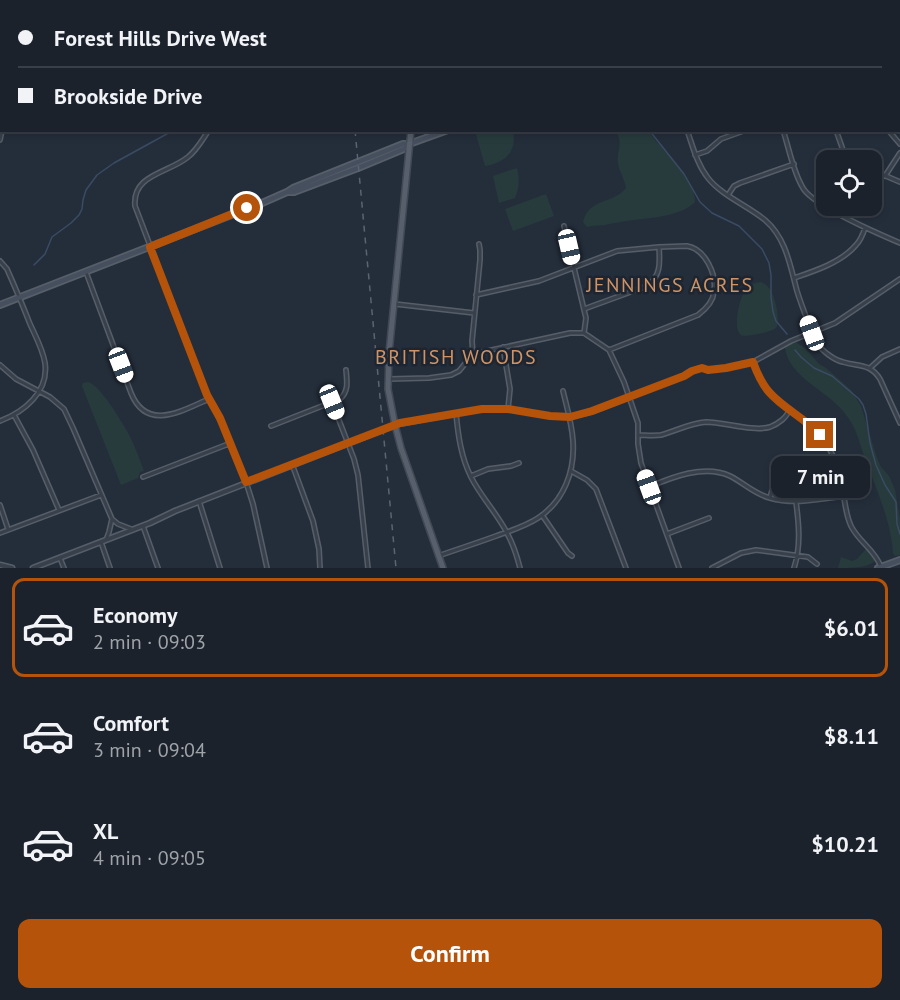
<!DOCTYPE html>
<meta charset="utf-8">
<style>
:root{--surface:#1b222c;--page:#282f38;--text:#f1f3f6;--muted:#a0a4a9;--line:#393f48;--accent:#b45309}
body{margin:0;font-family:"PT Sans",sans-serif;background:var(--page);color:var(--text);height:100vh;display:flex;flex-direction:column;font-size:22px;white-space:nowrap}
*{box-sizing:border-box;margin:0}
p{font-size:20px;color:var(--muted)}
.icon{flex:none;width:33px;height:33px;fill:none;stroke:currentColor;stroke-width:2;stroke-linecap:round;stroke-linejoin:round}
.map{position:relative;height:568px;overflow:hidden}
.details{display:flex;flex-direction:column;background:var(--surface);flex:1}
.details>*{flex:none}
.guide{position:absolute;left:0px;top:0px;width:900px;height:132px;box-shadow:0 3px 9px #0003,0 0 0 2px var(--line);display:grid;align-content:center;height:132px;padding:0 18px;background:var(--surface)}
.buttons{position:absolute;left:816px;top:150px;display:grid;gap:12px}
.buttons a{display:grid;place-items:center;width:66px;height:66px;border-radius:12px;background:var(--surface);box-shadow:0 3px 9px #0003,0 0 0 2px var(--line);font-size:30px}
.end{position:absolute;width:27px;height:27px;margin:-14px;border:8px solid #b45309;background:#fff;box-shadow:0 0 0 3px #fff}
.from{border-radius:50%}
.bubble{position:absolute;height:42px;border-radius:12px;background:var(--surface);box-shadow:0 3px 9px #0003,0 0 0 2px var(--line);font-size:20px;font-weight:700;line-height:42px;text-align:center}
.car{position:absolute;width:18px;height:36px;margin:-18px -9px;border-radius:8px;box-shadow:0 0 4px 2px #0007;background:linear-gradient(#fff 24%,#345 0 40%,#fff 0 76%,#345 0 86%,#fff 0)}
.guide b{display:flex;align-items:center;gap:21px;height:57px;font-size:22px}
.guide b+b{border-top:2px solid var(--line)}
.guide i{width:15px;height:15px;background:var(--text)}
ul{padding:10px 0 0;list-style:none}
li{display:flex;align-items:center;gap:18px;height:99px;margin:0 12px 9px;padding:0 6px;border:3px solid transparent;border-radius:12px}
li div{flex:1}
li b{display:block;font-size:22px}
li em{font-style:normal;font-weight:700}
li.active{border-color:var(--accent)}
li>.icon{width:54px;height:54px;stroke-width:1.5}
.action{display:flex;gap:12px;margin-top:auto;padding:12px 18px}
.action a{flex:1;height:69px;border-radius:12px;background:var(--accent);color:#fff;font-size:24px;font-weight:700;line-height:69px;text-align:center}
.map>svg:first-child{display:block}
.green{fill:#273b3d}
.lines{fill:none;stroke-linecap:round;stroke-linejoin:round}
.stream{stroke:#3a4b63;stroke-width:1.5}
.minor-casing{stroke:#565e69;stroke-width:6}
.tertiary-casing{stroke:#565e69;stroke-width:7}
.secondary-casing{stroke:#565e69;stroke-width:8}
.primary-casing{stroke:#414954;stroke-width:8}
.minor{stroke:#38404b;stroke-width:3}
.tertiary{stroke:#38404b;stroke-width:4}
.secondary{stroke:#464f5e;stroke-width:4.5}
.primary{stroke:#565f6b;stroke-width:5}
.rail{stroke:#5a6472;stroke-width:1.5;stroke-dasharray:6 6;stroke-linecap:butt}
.route{stroke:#b45309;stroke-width:8}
.labels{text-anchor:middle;stroke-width:5;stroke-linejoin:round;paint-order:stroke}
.neighbourhood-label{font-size:20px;letter-spacing:1.5px;fill:#ce9467;stroke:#1d2530}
</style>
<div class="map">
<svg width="900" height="568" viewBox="0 0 900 568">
<rect width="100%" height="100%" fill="#242e3b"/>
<path class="green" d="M478 131H513C517 152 505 163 485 166L476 134Z
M616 131H649C662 153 695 175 695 202 681 216 652 218 633 220 624 221 614 223 605 225 598 226 593 225 587 227L583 222C590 197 612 205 626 188 625 180 620 173 618 164 616 152 624 145 616 131Z
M517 168C520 179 519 188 515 198L499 203 493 176Z
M546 194 554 216 513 231 505 209Z
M761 282C766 284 769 287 771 291 775 297 781 322 776 328 774 331 744 338 741 335 732 328 740 298 745 290 749 284 755 283 761 282Z
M795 342 805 348 819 364 826 368 851 390 861 406 877 458 881 467 889 476 895 490 900 519V555L895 556 893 553C891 521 877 491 866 461 859 442 857 427 843 411 825 389 790 378 785 348L788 344Z
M88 382C100 385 120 419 127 431 134 443 139 458 144 471L140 472 138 478 121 485 82 386 83 383Z
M867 548 876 559C871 568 851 568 838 568L841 557 852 561 857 559Z"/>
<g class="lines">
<path class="stream" d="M205 2V0
M631 2V0
M649 130 684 174 700 202 712 213 739 226 762 249 769 263 771 275V297L773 312 776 321 787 334
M34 265 45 254 52 237 71 223 79 215 82 209 83 200 86 190 97 175 114 163 174 130
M795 350 801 357 814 368 832 376 859 399 863 405 866 414 870 443 876 465 885 485 896 502 897 524 900 534"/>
<g class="minor-casing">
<path id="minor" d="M730 0V2
M804 0V2
M243 2V0
M898 44 900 45
M209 130C202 140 197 150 188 157 169 173 132 174 135 206L207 395 224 428 246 482 253 504 267 568
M687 130C693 147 697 164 708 178 721 195 748 206 765 220 786 238 790 265 797 291 800 301 804 311 808 322 811 329 813 337 817 343 822 351 834 360 843 362 859 367 870 363 880 379L900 423
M783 130C789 148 793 172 803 188 813 206 879 234 900 243
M836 130 843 150 853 160
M888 130 900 144
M0 140 2 130
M695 155 707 151 721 139 746 130
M872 170 900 182
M885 176 900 153
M728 195 734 186 740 183 794 164
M564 226 586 318 584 333 609 350 624 382 638 423V444L641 463 679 568
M0 261 7 269C15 287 23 306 30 324 36 337 43 350 45 363 49 392 24 412 0 421
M86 272 131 393C147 432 181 411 209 399
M794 278C815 271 842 262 856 245 861 240 863 234 865 228
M476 295 539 281 617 251 659 247 687 246C705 249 717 274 714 292 713 302 706 309 698 315L609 350
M395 304 474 313
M584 309 647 286C661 276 660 263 659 247
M503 347 510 389 508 409
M473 354 472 341 480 260V250L479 244
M753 362C757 373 761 383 768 391 784 410 808 419 823 439 833 453 840 469 842 486 845 500 845 513 851 526 859 542 875 550 881 567
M0 365 16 379 50 397 64 409 73 428 112 519 118 524 131 529
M870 368 882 357 900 349
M389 379 429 378 451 375 459 371 473 354 570 333H584
M332 402 354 459 358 475 368 568
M456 413C458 435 461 457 471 477 481 497 497 513 507 533 513 544 517 556 520 568
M14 415 33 450 59 510
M395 425 482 409H508L550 416 570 417 592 412 684 376 691 371 702 368 708 370 726 368 753 362 791 341 835 323 900 279
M271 426 340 399C349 391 347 381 346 370
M638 435C645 435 653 436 661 435 676 431 690 423 706 422 724 422 753 432 770 427 778 424 788 417 789 409
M292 464 313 521 319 549 320 568
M571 471 587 480 596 489 626 568
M471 476 488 469 511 466 519 463
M143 477 231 443
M649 487C672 477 705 464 730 476 744 483 754 494 770 498 794 505 820 499 844 496
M770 498 777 471
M199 501 220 568
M0 505 8 529
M542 515 568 553 572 556
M143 526 158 568
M0 533 101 495
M667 534 709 518
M106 540 109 532 112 519
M101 542 110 568
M438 556C458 549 477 543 496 536 510 531 526 526 538 518 564 501 575 471 573 441 572 424 567 408 563 391
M60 558 64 568
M712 568 741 553 756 550 808 557 817 564
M794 568C801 546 799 525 796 502"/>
</g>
<g class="tertiary-casing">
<path id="tertiary" d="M0 565 12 568
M33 568 150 523 175 511 395 425"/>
</g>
<g class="secondary-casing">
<path id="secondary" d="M816 2 820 0
M287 192H294L358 168 406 148 409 144
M0 305 262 203 287 192 293 188 403 144H409L448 130
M878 568 900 560"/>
</g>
<g class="primary-casing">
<path id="primary" d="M423 2V0
M411 130 389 353 388 389 395 425 401 448 443 568"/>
</g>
<use href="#minor" class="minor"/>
<use href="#tertiary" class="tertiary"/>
<use href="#secondary" class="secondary"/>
<use href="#primary" class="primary"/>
<path class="rail" d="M342 0V2
M355 130 396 568"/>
</g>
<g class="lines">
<path class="route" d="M247 208 150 247 207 395 220 418 246 482 400 423 482 409H508L550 416 570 417 592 411 684 376 692 371 702 368 708 370 726 368 753 362C757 373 761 383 769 392 784 409 805 418 820 435"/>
</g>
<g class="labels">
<g class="neighbourhood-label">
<text x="670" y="292">JENNINGS ACRES</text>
<text x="456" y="364">BRITISH WOODS</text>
</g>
</g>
</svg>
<div class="buttons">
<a><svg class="icon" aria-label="locate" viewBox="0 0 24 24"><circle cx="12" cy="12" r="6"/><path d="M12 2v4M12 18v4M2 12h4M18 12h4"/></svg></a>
</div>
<i class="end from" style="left:247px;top:208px"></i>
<i class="end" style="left:820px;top:435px"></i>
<div class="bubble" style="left:771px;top:456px;width:99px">7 min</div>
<i class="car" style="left:569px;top:247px;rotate:167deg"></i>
<i class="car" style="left:812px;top:333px;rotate:340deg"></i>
<i class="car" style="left:121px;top:365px;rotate:159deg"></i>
<i class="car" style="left:332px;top:402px;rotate:158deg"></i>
<i class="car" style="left:649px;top:487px;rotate:340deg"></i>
<div class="guide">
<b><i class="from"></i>Forest Hills Drive West</b>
<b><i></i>Brookside Drive</b>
</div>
</div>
<section class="details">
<ul>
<li class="active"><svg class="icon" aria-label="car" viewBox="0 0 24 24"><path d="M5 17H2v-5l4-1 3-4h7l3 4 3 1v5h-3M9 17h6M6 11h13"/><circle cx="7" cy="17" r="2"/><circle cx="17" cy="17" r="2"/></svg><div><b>Economy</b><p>2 min · 09:03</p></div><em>$6.01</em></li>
<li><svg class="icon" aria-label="car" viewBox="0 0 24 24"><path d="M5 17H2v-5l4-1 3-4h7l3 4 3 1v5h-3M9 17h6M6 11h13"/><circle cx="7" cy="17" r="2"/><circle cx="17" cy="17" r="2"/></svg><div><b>Comfort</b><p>3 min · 09:04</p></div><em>$8.11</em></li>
<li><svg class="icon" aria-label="car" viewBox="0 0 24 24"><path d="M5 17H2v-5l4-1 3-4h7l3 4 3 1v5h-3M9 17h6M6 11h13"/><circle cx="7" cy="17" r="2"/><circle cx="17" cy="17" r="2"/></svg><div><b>XL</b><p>4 min · 09:05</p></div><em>$10.21</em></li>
</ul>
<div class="action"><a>Confirm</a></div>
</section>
